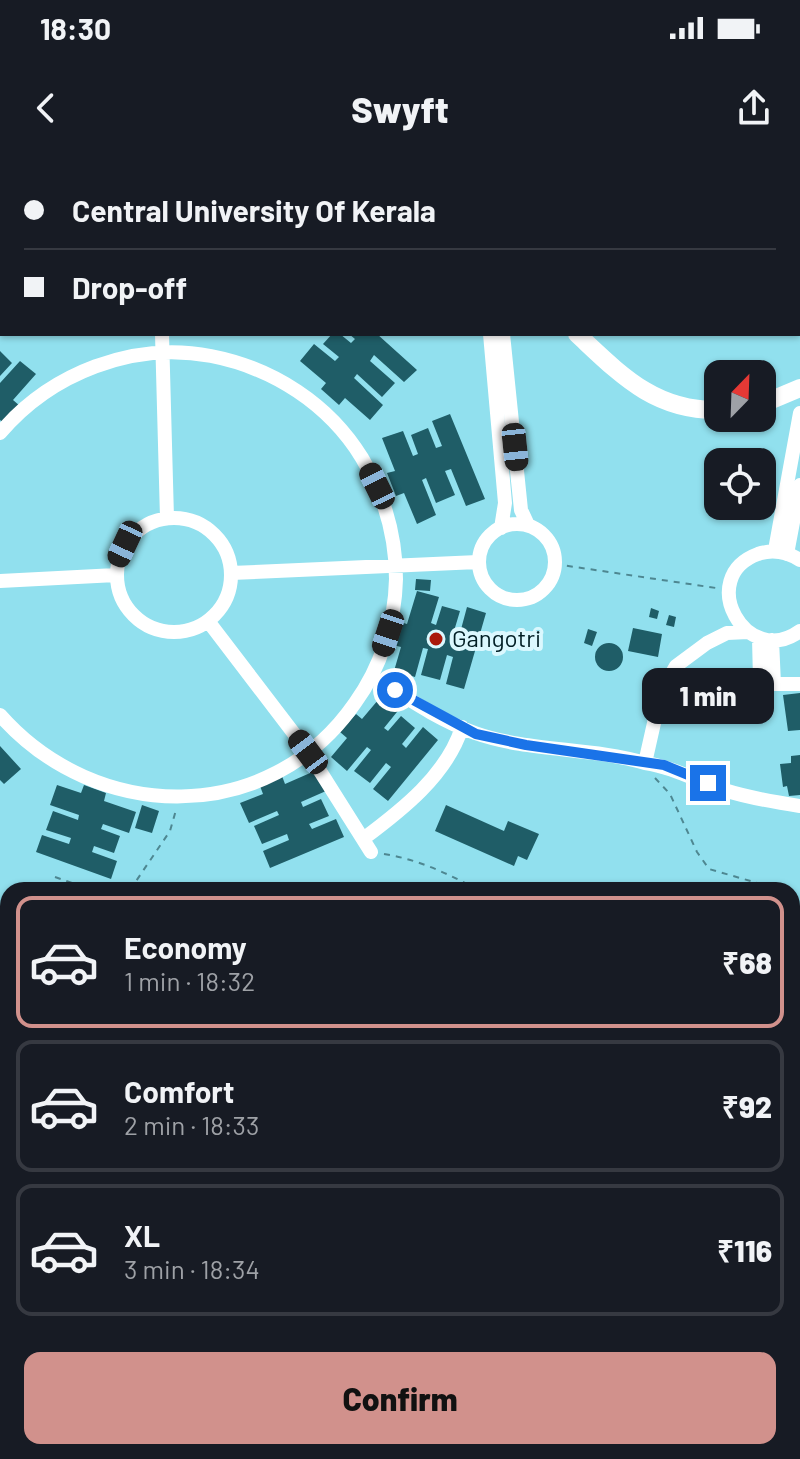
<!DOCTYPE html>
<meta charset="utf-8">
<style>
:root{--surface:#171b24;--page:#20242c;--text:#f1f3f6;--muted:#9ea1a6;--line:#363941;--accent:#d1918c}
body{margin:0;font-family:Barlow,sans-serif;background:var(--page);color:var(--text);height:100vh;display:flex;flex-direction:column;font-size:30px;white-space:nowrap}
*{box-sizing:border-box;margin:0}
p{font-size:26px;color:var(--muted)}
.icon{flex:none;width:44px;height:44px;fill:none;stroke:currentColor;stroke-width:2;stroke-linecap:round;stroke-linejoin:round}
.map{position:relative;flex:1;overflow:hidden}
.panel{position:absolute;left:0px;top:722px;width:800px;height:578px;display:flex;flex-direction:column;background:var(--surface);border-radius:24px 24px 0 0;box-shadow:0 2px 6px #0004}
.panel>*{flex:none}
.guide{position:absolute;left:0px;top:0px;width:800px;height:176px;box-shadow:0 2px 6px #0004;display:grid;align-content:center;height:176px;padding:0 24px;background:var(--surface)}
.needle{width:52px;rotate:23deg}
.buttons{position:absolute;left:704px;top:200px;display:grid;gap:16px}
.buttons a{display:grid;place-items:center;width:72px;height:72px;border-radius:16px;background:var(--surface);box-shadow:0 2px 6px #0004;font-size:40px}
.end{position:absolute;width:36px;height:36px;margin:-18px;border:10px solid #1a73e8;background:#fff;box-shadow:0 0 0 4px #fff}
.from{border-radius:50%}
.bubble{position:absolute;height:56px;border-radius:16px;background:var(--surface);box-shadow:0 2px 6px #0004;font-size:26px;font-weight:800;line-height:56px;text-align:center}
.car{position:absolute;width:24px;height:48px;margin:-24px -12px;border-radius:10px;box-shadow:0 0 6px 2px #0007;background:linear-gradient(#222 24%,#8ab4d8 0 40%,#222 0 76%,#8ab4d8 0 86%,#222 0)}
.guide b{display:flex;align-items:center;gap:28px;height:76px;font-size:30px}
.guide b+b{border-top:2px solid var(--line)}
.guide i{width:20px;height:20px;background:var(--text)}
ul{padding:14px 0 0;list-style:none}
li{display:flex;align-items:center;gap:24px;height:132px;margin:0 16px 12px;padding:0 8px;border:4px solid var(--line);border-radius:16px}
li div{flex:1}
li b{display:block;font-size:30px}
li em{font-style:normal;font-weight:800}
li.current{border-color:var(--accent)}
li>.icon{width:72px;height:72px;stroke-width:1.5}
.cta{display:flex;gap:16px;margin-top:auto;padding:16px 24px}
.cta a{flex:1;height:92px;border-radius:16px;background:var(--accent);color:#111;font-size:32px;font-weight:800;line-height:92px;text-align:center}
.status{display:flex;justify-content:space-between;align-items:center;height:56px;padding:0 40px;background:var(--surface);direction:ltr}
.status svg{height:22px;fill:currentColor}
header{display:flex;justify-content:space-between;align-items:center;height:104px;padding:0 24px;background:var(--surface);font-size:36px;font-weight:800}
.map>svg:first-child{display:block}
.building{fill:#1f5d67}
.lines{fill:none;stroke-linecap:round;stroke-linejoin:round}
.path{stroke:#4e8791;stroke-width:2;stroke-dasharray:6 6;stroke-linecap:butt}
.minor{stroke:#fff;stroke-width:14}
.major{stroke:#fff;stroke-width:18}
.route{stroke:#1a73e8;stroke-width:10}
.poi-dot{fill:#aa190b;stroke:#dbf8fe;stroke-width:3}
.labels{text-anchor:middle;stroke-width:8;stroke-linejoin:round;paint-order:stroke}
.poi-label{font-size:24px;fill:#001e24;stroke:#dbf8fe;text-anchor:start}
</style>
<div class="status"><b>18:30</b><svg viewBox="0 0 49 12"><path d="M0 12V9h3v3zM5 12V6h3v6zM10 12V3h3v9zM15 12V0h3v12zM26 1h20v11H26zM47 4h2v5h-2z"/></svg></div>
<header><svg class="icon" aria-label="back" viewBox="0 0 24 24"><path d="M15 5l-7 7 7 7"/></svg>Swyft<svg class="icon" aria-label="share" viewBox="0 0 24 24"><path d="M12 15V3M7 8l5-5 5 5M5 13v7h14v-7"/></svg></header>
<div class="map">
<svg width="800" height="1299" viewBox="0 0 800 1299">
<rect width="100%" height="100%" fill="#91e0ee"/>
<path class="building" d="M332 174H340L351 183 355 179 349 174H377L417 210 404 222 374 195 370 201 395 223 382 237 357 214 354 218 383 245 370 260 345 238 339 245 321 229 326 223 300 201 314 184 335 201 339 197 323 184Z
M0 191 12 203 0 216Z
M20 201 36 214 13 240 20 246 5 264 0 260V223Z
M450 254 485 339 466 346 451 309 445 311 455 335 436 343 426 318 422 320 436 355 417 364 404 333 396 336 387 313 395 311 382 278 403 271 413 296 418 294 411 275 428 268 436 288 442 286 432 261Z
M416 419 431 420 430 431 415 430Z
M417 431 439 437 431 463 436 465 442 446 460 451 454 471 460 473 467 447 486 453 464 529 446 524 453 497 447 495 440 520 421 515 428 489 423 488 415 517 394 511 401 487 393 485 400 462 407 464Z
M651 448 659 451 657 459 649 457Z
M669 455 676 457 674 467 666 465Z
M633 468 662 474 658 497 628 491Z
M588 469 597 472 592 486 584 483Z
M595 497a14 14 0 1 1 28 0a14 14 0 1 1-28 0Z
M681 514 748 544 742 560 674 530Z
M384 533 401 547 384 568 388 571 401 556 415 568 402 584 406 588 423 567 438 580 388 641 373 629 391 607 386 603 370 623 354 611 371 590 367 587 347 611 331 597 347 578 340 572 356 554 362 559Z
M800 533V570L788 571 783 535Z
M0 586 21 609 4 624 0 620Z
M800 595V635L789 636 787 626 783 627 780 604 791 603V596Z
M317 610 326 631 301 642 303 647 321 639 329 656 309 664 312 669 336 659 344 677 270 708 263 691 289 680 287 674 262 684 254 666 279 655 277 651 249 663 240 643 263 634 260 626 282 616 285 624Z
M57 625 81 633 84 625 106 633 104 641 136 652 129 673 103 664 101 669 120 676 114 693 94 686 92 692 117 701 111 719 36 692 42 675 69 684 71 678 46 670 53 651 78 660 79 655 50 645Z
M142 645 159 651 152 673 135 668Z
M446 645 504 671 508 661 539 674 527 700 518 696 514 706 435 671Z
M800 1102V1123L797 1125 800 1133V1159L793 1162 792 1106Z"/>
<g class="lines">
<path class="path" d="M555 404 716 428
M655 618 670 634 697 692 709 709 771 727 772 730
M384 694C417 699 449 714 478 730
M55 717 83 727 82 730
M130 730 170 671 176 650
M792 883 795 927 800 944
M792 1005 800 988
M792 1051 800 1062"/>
<path class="minor" d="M773 0 775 2
M9 2 10 0
M0 19 2 16
M798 44 800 48
M0 133 2 132
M162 174 167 358
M490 174 505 343 501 368
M503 174 521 350 528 365
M0 273C51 213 133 181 211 196 273 208 329 244 362 298 384 335 396 376 396 419 395 463 381 507 355 543 269 667 96 664 0 555
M117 415a57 57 0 1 1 114 0a57 57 0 1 1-114 0Z
M479 402a38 38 0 1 1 76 0a38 38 0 1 1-76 0Z
M775 390 800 253
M787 394 800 325
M800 400C787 392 773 389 758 394 695 417 746 510 800 471
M231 413 478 402
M0 421 116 415
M208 461 308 592 371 692
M759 478 760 520 764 524H800
M772 480 774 524
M372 516C404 536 438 560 475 573 529 592 590 587 645 603L661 532 676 506 707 483 727 473 748 472
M645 603C673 607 697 621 724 630 749 638 774 642 800 646
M363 679C402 650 447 615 462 567
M0 794 8 803
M792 1082 800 1079
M792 1195 800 1194
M0 1216 8 1220
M234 1292 259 1299
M377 1299 403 1292
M528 1299V1292"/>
<path class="major" d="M0 117H2
M577 174C620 214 654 251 718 250
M762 244 800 228"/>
</g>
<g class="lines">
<path class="route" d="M395 530 476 574 526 585 664 605 708 623"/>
</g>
<circle class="poi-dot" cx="436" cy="479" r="8"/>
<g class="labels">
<g class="poi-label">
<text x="452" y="487">Gangotri</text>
</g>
</g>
</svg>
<div class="buttons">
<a><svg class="needle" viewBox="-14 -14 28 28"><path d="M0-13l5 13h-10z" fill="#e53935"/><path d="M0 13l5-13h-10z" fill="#9ea1a6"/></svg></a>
<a><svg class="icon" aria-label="locate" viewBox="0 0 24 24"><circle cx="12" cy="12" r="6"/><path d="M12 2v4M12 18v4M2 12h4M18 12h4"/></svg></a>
</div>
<i class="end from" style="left:395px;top:530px"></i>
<i class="end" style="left:708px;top:623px"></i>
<div class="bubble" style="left:642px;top:508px;width:132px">1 min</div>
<i class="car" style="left:515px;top:287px;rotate:174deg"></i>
<i class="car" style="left:377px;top:326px;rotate:334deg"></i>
<i class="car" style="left:125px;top:384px;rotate:205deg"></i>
<i class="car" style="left:388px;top:473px;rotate:198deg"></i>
<i class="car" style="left:308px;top:592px;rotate:323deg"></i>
<div class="guide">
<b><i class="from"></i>Central University Of Kerala</b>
<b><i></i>Drop-off</b>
</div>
<section class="panel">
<ul>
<li class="current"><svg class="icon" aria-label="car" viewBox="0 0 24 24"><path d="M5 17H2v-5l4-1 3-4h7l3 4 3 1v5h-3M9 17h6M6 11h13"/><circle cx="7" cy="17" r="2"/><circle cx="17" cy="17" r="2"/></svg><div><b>Economy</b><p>1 min · 18:32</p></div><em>₹68</em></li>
<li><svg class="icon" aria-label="car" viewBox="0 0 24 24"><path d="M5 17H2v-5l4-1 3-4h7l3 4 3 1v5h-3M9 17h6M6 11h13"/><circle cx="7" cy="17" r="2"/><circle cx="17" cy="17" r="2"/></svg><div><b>Comfort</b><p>2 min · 18:33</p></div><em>₹92</em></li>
<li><svg class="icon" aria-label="car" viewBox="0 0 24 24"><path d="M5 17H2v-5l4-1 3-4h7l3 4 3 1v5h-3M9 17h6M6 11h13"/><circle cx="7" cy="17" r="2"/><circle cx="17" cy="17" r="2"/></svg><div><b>XL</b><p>3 min · 18:34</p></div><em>₹116</em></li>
</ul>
<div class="cta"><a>Confirm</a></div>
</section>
</div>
